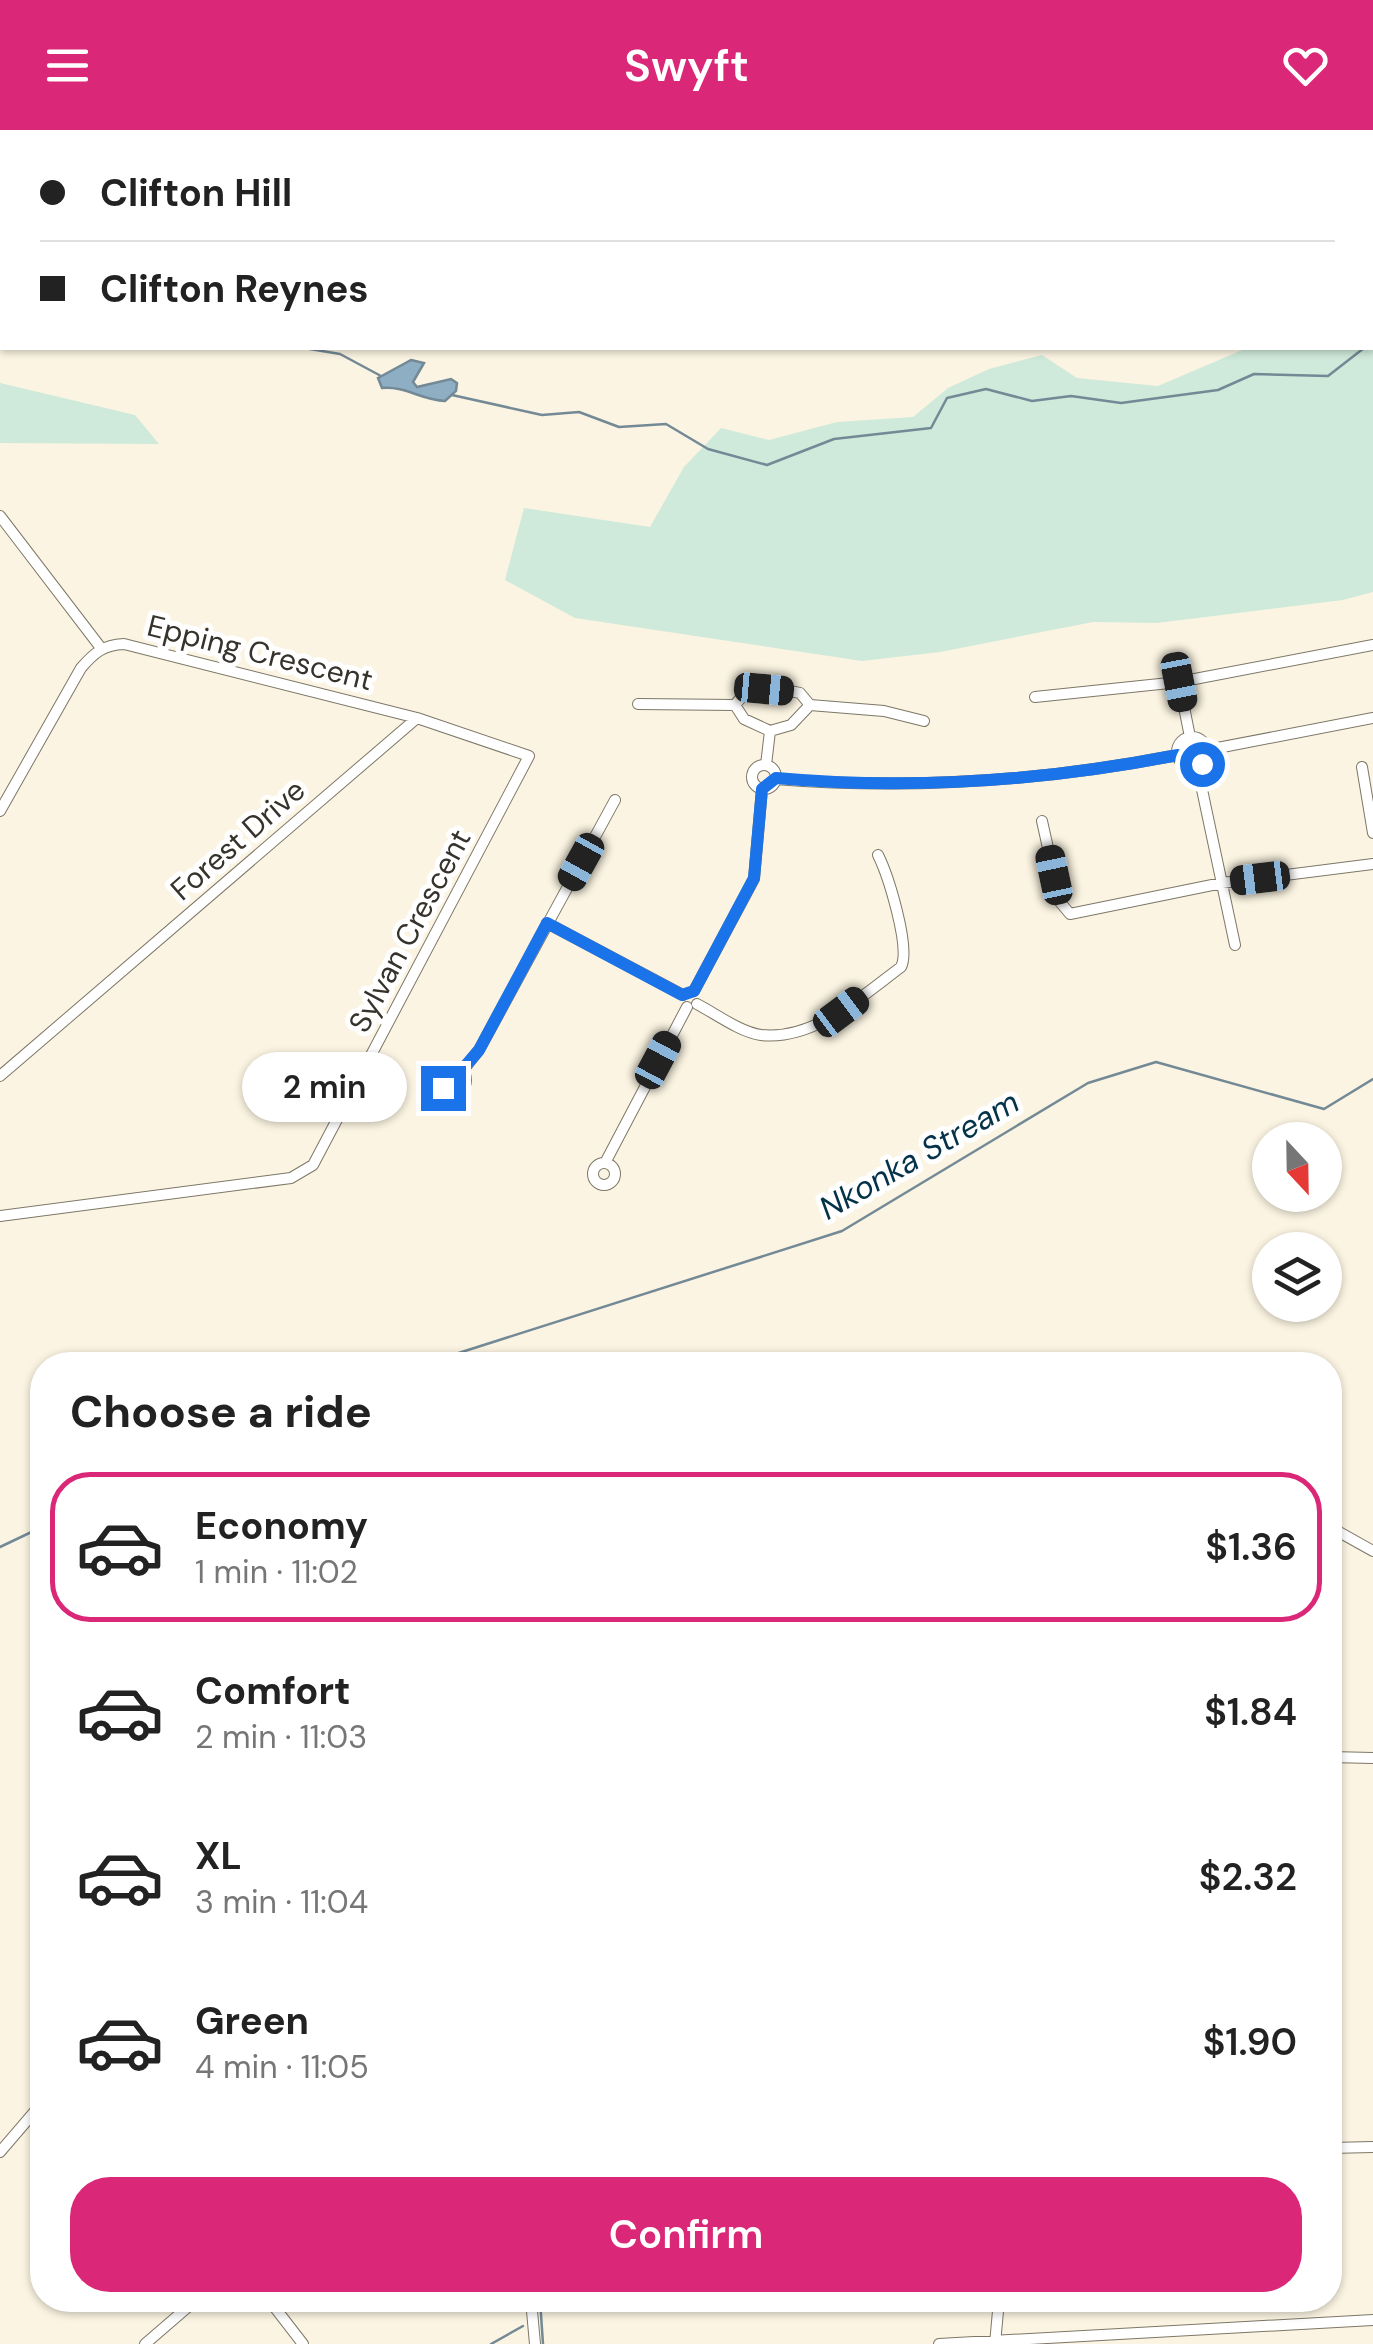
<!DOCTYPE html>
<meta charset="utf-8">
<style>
:root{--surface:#fff;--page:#f6f6f6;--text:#222;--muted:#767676;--line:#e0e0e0;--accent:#db2777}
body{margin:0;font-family:"DM Sans",sans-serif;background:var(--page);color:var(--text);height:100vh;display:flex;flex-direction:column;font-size:38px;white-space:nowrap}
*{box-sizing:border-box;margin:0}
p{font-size:32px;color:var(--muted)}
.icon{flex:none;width:55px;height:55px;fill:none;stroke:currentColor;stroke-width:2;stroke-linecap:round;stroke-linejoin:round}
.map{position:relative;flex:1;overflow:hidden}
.panel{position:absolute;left:30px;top:1222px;width:1312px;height:960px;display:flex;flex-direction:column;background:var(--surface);border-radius:40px;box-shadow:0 2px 8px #0004}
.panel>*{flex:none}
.hud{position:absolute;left:0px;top:0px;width:1375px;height:220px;box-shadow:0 2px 8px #0004;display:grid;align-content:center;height:220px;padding:0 40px;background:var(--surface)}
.needle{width:65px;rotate:158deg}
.fabs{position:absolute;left:1252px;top:992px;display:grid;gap:20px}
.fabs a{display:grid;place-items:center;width:90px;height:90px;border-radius:50%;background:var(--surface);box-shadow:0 2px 8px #0004;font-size:50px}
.end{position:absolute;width:45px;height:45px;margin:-22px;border:12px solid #1a73e8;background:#fff;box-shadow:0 0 0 5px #fff}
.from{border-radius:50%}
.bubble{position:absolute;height:70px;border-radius:35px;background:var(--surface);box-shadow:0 2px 8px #0004;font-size:32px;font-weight:600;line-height:70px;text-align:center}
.car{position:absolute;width:30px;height:60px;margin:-30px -15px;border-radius:12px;box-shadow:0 0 8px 2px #0007;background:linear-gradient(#222 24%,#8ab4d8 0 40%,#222 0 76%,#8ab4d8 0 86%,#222 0)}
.hud b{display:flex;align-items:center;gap:35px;height:95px;font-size:38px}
.hud b+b{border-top:2px solid var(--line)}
.hud i{width:25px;height:25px;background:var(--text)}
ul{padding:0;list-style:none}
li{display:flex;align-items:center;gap:30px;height:150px;margin:0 20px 15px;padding:0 20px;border:5px solid transparent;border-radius:40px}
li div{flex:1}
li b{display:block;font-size:38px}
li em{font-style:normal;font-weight:600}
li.active{border-color:var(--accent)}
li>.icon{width:90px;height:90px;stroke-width:1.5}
h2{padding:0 40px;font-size:45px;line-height:120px}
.primary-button{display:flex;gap:20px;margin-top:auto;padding:20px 40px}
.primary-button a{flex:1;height:115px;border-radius:40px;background:var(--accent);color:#fff;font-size:40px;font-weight:600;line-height:115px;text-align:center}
header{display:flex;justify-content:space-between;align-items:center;height:130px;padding:0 40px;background:var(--accent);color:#fff;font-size:45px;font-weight:600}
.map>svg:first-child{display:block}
.green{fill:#cfeada}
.water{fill:#8daec3;stroke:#738996;stroke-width:2.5}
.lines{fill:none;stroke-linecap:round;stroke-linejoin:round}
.stream{stroke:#738996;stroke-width:2.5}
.minor-casing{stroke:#7d7767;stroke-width:12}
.minor{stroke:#fff;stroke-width:10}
.route{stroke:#1a73e8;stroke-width:12}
.labels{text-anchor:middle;stroke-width:10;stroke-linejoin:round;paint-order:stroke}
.street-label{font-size:30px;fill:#36332c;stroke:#fff}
.water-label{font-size:32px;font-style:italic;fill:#043248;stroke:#fff}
</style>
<header><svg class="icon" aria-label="menu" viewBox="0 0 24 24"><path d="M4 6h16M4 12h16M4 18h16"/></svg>Swyft<svg class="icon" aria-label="heart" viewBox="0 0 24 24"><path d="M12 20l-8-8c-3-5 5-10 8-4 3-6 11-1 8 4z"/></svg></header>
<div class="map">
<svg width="1373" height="2214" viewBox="0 0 1373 2214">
<rect width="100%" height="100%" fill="#fbf4e2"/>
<path class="green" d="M0 0H226L2 2 0 203Z
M549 0H845L550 2Z
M1373 89V462L1343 470 1157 493 1093 492 940 522 862 531 575 488 505 450 524 378 650 397 684 337 721 298 769 310 837 292 913 287 948 258 989 239 1042 225 1077 248 1158 256 1247 218H1372Z
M0 253 135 285 159 314 0 313Z"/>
<path class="water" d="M411 230 424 233 413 252 417 257 451 249 457 253 456 261 445 271C421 270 406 256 382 258L378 248Z"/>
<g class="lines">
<path class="stream" d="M0 40 2 43
M1372 211H1373
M304 218 340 224 381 246
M452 265 542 285 579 282 619 297 666 294 708 319 767 335 834 309 931 298 947 268 986 259 1032 271 1071 266 1121 273 1218 260 1254 244 1328 246 1364 218
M421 1235 842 1101 1088 953 1156 932 1324 979 1373 949
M0 1417 42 1397
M540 2170 543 2214
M491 2214 523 2196"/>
<g class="minor-casing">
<path id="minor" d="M1115 2 1119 0
M0 386 101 518
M1179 552 1190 607
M1035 567 1179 552 1373 515
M638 574 735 575C749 554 778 558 800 563L810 575 884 581 924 591
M735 575 744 589 770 601 791 595 810 575
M1177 622a15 15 0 1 1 30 0a15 15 0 1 1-30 0Z
M1207 620 1373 588
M766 635 770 601
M752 647a12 12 0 1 1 24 0a12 12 0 1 1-24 0Z
M1197 636 1235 815
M1362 637 1373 703
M775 649C910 660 1045 651 1178 625
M0 681 81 538C94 523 103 515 124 514L417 588
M1042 691 1060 772 1070 784 1222 753 1373 734
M547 793 683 865
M694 861 754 749 762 659
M697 874C716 884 740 902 761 905 814 911 862 866 901 837 911 818 888 745 878 725
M440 950a13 13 0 1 1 26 0a13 13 0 1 1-26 0Z
M463 940 479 920 615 670
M0 946 417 588 529 626 313 1035 291 1048 0 1086
M605 1033 687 877
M593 1044a11 11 0 1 1 22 0a11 11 0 1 1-22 0Z
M1330 1397 1373 1421
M1330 1627 1373 1628
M1330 2018 1373 2017
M0 2022 42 1973
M269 2170 303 2214
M531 2170 535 2214
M145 2214 196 2170
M939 2214 1373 2190
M995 2214 999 2170"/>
</g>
<use href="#minor" class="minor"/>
</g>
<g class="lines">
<path class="route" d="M443 958 454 962 464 956 462 940 479 920 547 793 682 865 694 861 754 748 762 659 776 648C910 660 1045 651 1178 625L1187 636 1202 634"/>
</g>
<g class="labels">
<g class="street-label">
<text transform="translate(260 523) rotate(14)" y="10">Epping Crescent</text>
<text transform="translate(238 710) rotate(-41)" y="10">Forest Drive</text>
<text transform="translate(410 801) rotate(-62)" y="10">Sylvan Crescent</text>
</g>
<g class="water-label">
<text transform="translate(919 1025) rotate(-30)" y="11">Nkonka Stream</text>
</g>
</g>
</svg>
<div class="fabs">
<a><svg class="needle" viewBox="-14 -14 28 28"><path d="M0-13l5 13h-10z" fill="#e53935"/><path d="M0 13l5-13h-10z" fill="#767676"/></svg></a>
<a><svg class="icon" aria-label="layers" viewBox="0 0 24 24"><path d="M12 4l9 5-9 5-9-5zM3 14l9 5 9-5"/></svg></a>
</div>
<i class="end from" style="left:1202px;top:634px"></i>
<i class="end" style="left:443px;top:958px"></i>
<div class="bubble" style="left:242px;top:922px;width:165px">2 min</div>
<i class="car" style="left:1179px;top:552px;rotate:169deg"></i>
<i class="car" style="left:764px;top:559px;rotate:95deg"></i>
<i class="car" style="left:581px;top:732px;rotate:209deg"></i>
<i class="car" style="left:1054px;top:745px;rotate:348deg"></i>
<i class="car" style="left:1260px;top:748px;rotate:263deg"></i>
<i class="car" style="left:841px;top:882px;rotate:53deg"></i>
<i class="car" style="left:658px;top:930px;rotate:28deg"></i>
<div class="hud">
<b><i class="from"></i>Clifton Hill</b>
<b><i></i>Clifton Reynes</b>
</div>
<section class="panel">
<h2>Choose a ride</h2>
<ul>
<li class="active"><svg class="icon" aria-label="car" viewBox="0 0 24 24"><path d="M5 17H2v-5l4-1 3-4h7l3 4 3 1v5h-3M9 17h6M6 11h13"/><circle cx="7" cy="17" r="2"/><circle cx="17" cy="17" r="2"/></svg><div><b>Economy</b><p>1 min · 11:02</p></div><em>$1.36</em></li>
<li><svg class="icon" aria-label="car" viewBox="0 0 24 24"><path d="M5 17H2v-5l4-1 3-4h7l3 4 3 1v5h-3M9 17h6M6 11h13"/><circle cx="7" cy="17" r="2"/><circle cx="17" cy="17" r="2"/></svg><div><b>Comfort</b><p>2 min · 11:03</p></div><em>$1.84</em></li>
<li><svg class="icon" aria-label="car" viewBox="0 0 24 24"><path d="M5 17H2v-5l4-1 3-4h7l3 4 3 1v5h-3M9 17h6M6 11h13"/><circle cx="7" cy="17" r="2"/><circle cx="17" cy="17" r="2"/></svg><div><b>XL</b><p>3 min · 11:04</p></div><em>$2.32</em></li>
<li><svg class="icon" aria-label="car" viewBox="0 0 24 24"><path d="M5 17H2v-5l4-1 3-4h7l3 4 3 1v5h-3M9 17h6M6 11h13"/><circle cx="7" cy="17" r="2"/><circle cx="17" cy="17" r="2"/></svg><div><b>Green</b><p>4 min · 11:05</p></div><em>$1.90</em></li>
</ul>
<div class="primary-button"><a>Confirm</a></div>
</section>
</div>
